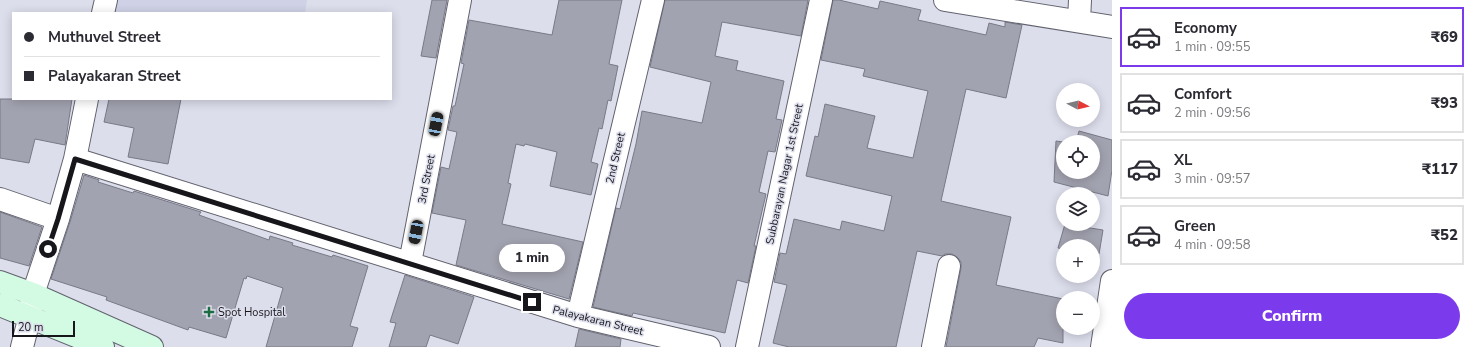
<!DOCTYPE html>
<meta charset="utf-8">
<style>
:root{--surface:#fff;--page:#f2f2f3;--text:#2b2b33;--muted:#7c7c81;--line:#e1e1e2;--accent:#7c3aed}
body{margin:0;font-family:"Nunito Sans",sans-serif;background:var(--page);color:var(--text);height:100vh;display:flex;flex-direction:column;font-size:15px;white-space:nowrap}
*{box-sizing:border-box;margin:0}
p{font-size:13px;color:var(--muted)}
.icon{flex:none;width:22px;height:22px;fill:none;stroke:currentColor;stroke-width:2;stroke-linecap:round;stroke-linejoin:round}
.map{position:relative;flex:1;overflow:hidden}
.sheet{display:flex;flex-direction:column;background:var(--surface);width:360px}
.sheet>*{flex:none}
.top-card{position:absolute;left:12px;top:12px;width:380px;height:88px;border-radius:0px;box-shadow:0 2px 10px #0003;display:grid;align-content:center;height:88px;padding:0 12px;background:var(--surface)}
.needle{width:26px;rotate:97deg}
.fabs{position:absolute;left:1056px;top:83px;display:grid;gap:8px}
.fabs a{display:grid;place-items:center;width:44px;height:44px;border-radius:50%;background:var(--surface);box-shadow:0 2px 10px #0003;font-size:20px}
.scale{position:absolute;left:12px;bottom:10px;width:63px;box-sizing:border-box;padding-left:4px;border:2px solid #16161b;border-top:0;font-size:11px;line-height:14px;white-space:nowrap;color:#16161b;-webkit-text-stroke:3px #dddeec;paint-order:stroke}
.end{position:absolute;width:18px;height:18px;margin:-9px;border:5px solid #16161b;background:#fff;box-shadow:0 0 0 2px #fff}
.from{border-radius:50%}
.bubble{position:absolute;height:28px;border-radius:14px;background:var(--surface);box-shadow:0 2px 10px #0003;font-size:13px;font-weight:800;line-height:28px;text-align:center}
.car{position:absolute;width:12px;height:24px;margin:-12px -6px;border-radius:5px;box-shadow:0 0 3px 1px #0007;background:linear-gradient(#222 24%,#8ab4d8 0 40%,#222 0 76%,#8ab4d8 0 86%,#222 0)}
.top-card b{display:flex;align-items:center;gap:14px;height:38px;font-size:15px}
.top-card b+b{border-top:1px solid var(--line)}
.top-card i{width:10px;height:10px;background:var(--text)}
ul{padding:7px 0 0;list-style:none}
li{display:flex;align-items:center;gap:12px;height:60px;margin:0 8px 6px;padding:0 4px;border:2px solid var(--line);border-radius:0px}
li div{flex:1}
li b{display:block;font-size:15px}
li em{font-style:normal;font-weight:800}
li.current{border-color:var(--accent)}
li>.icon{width:36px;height:36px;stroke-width:1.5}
.primary-button{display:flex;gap:8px;margin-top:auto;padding:8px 12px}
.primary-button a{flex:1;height:46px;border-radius:24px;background:var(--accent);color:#fff;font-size:16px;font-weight:800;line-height:46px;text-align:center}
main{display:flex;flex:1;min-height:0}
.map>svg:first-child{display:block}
.built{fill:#cfd1e6}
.building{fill:#a2a3b0;stroke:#797a87}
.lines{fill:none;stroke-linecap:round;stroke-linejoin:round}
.minor-casing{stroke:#61626e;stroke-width:24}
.tertiary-casing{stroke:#61626e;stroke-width:24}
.secondary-casing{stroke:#61626e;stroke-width:24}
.minor{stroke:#fff;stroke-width:22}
.tertiary{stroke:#fff;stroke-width:22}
.secondary{stroke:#d3fae2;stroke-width:22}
.route{stroke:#16161b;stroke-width:5}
.poi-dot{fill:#1c6e40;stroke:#dddeec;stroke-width:1.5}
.labels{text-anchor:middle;stroke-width:3;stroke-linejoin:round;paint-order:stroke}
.street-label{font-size:11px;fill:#16161b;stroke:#dddeec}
.poi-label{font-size:11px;fill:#16161b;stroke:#dddeec;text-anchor:start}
</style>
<main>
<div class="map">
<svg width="1112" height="347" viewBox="0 0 1112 347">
<rect width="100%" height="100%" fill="#dddeec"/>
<path class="built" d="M109 0H307L305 13H106Z"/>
<path class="building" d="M432 0H447L436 58 421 56Z
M559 0H622L609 64 618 66 611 101 608 100 602 129 599 128 591 162 598 164 591 195 550 186 557 152 525 144 524 146 516 144 508 183 511 184 502 224 583 242 569 299 456 265 466 220 432 213 441 167 449 169 457 132 448 130 453 106H455L464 64 461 63 469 20 552 35Z
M665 0H808L801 36 722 22 715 56 738 61 736 70 784 81 776 119 782 120 775 152 768 151 759 192 766 194 754 246H756L748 283 737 280 725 333 633 313 632 316 593 307 616 208 620 209 636 144 642 111 702 123 711 82 650 67Z
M833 0H839L878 9 880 1 921 10 918 20 986 35 989 23 1005 27V22L1022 25 1006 98 966 89 941 201 1011 217 996 285 1063 299V343L1038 338 1034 347H946L961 268V262L957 257 952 254H945L942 256 917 251 896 347H789L773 343 787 285 774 282 780 253 786 254 794 219 840 230 842 221 884 231 892 196 806 176 815 136 818 137 825 104 875 116 867 148 913 158 928 91 863 76 865 69 821 60Z
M0 99H72L65 145 35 139 29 163 0 158Z
M109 99H181L168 164 128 157 134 128 104 122Z
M1079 131 1112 140V170L1108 196 1054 182 1056 141 1063 142V172H1093V142H1076Z
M84 175 99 180 98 182 133 193 134 191 201 212 199 215 269 240 270 236 293 243 292 245 332 257 333 255 368 266 350 326 358 328 352 347H266L283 288 247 276 246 279 244 278 226 338 189 327 188 330 106 300 107 297 51 279 70 222Z
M0 212 42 227 29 266 0 258Z
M1065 224 1103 230 1099 254 1093 253V246H1063V249L1058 248Z
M405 275 474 297 458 344 430 335 426 347H389L396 323 390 322Z
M579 329 621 339 620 347H575Z"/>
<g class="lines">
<g class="minor-casing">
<path id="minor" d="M945 0 1112 27
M103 13 106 0
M1079 21 1080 0
M75 159 578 316 709 347
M0 199 58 219
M410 263 460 0
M33 294 58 219 75 159 87 99
M578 316 653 0
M747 347 821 0
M933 347 949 266
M1102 347 1112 281"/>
</g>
<g class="tertiary-casing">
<path id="tertiary" d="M22 347 30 316 32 299"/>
</g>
<g class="secondary-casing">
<path id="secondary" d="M0 282 33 294 152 347
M0 305 103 347"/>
</g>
<use href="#minor" class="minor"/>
<use href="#tertiary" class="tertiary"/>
<use href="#secondary" class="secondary"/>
</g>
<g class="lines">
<path class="route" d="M48 249 58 219 75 159 532 302"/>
</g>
<path class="poi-dot" d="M207 306h4v4h4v4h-4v4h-4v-4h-4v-4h4z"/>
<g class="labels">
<g class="street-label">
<text transform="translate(615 158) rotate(-77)" y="4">2nd Street</text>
<text transform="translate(784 174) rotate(-78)" y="4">Subbarayan Nagar 1st Street</text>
<text transform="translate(426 179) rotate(-79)" y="4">3rd Street</text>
<text transform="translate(598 320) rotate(14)" y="4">Palayakaran Street</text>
</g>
<g class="poi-label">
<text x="218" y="316">Spot Hospital</text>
</g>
</g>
</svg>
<div class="fabs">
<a><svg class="needle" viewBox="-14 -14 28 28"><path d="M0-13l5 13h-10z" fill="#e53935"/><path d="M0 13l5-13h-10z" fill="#7c7c81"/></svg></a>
<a><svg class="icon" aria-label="locate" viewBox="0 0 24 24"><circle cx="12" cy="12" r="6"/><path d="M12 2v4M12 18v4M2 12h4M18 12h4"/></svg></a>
<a><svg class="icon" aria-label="layers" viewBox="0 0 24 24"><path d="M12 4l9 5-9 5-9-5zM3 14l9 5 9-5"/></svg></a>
<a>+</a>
<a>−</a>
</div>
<div class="scale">20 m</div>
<i class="end from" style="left:48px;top:249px"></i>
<i class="end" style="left:532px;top:302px"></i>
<div class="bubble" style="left:499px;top:244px;width:66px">1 min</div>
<i class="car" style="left:436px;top:124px;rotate:11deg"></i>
<i class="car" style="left:416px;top:232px;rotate:191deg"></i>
<div class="top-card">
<b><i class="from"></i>Muthuvel Street</b>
<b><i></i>Palayakaran Street</b>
</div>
</div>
<section class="sheet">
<ul>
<li class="current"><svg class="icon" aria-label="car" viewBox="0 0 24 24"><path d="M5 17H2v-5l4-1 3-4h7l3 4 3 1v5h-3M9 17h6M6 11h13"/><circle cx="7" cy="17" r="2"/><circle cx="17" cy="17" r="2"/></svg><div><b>Economy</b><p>1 min · 09:55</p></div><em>₹69</em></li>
<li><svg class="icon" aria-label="car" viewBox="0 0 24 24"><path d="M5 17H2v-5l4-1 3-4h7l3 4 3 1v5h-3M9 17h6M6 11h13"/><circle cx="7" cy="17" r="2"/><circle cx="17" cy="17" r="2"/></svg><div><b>Comfort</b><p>2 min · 09:56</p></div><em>₹93</em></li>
<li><svg class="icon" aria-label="car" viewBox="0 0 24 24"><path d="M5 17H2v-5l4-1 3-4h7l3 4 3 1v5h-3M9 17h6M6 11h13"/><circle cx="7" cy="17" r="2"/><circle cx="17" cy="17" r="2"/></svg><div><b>XL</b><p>3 min · 09:57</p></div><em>₹117</em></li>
<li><svg class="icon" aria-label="car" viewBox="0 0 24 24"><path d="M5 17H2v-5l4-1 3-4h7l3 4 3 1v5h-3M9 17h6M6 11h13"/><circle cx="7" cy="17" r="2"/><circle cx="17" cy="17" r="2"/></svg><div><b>Green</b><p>4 min · 09:58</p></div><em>₹52</em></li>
</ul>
<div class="primary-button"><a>Confirm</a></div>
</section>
</main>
